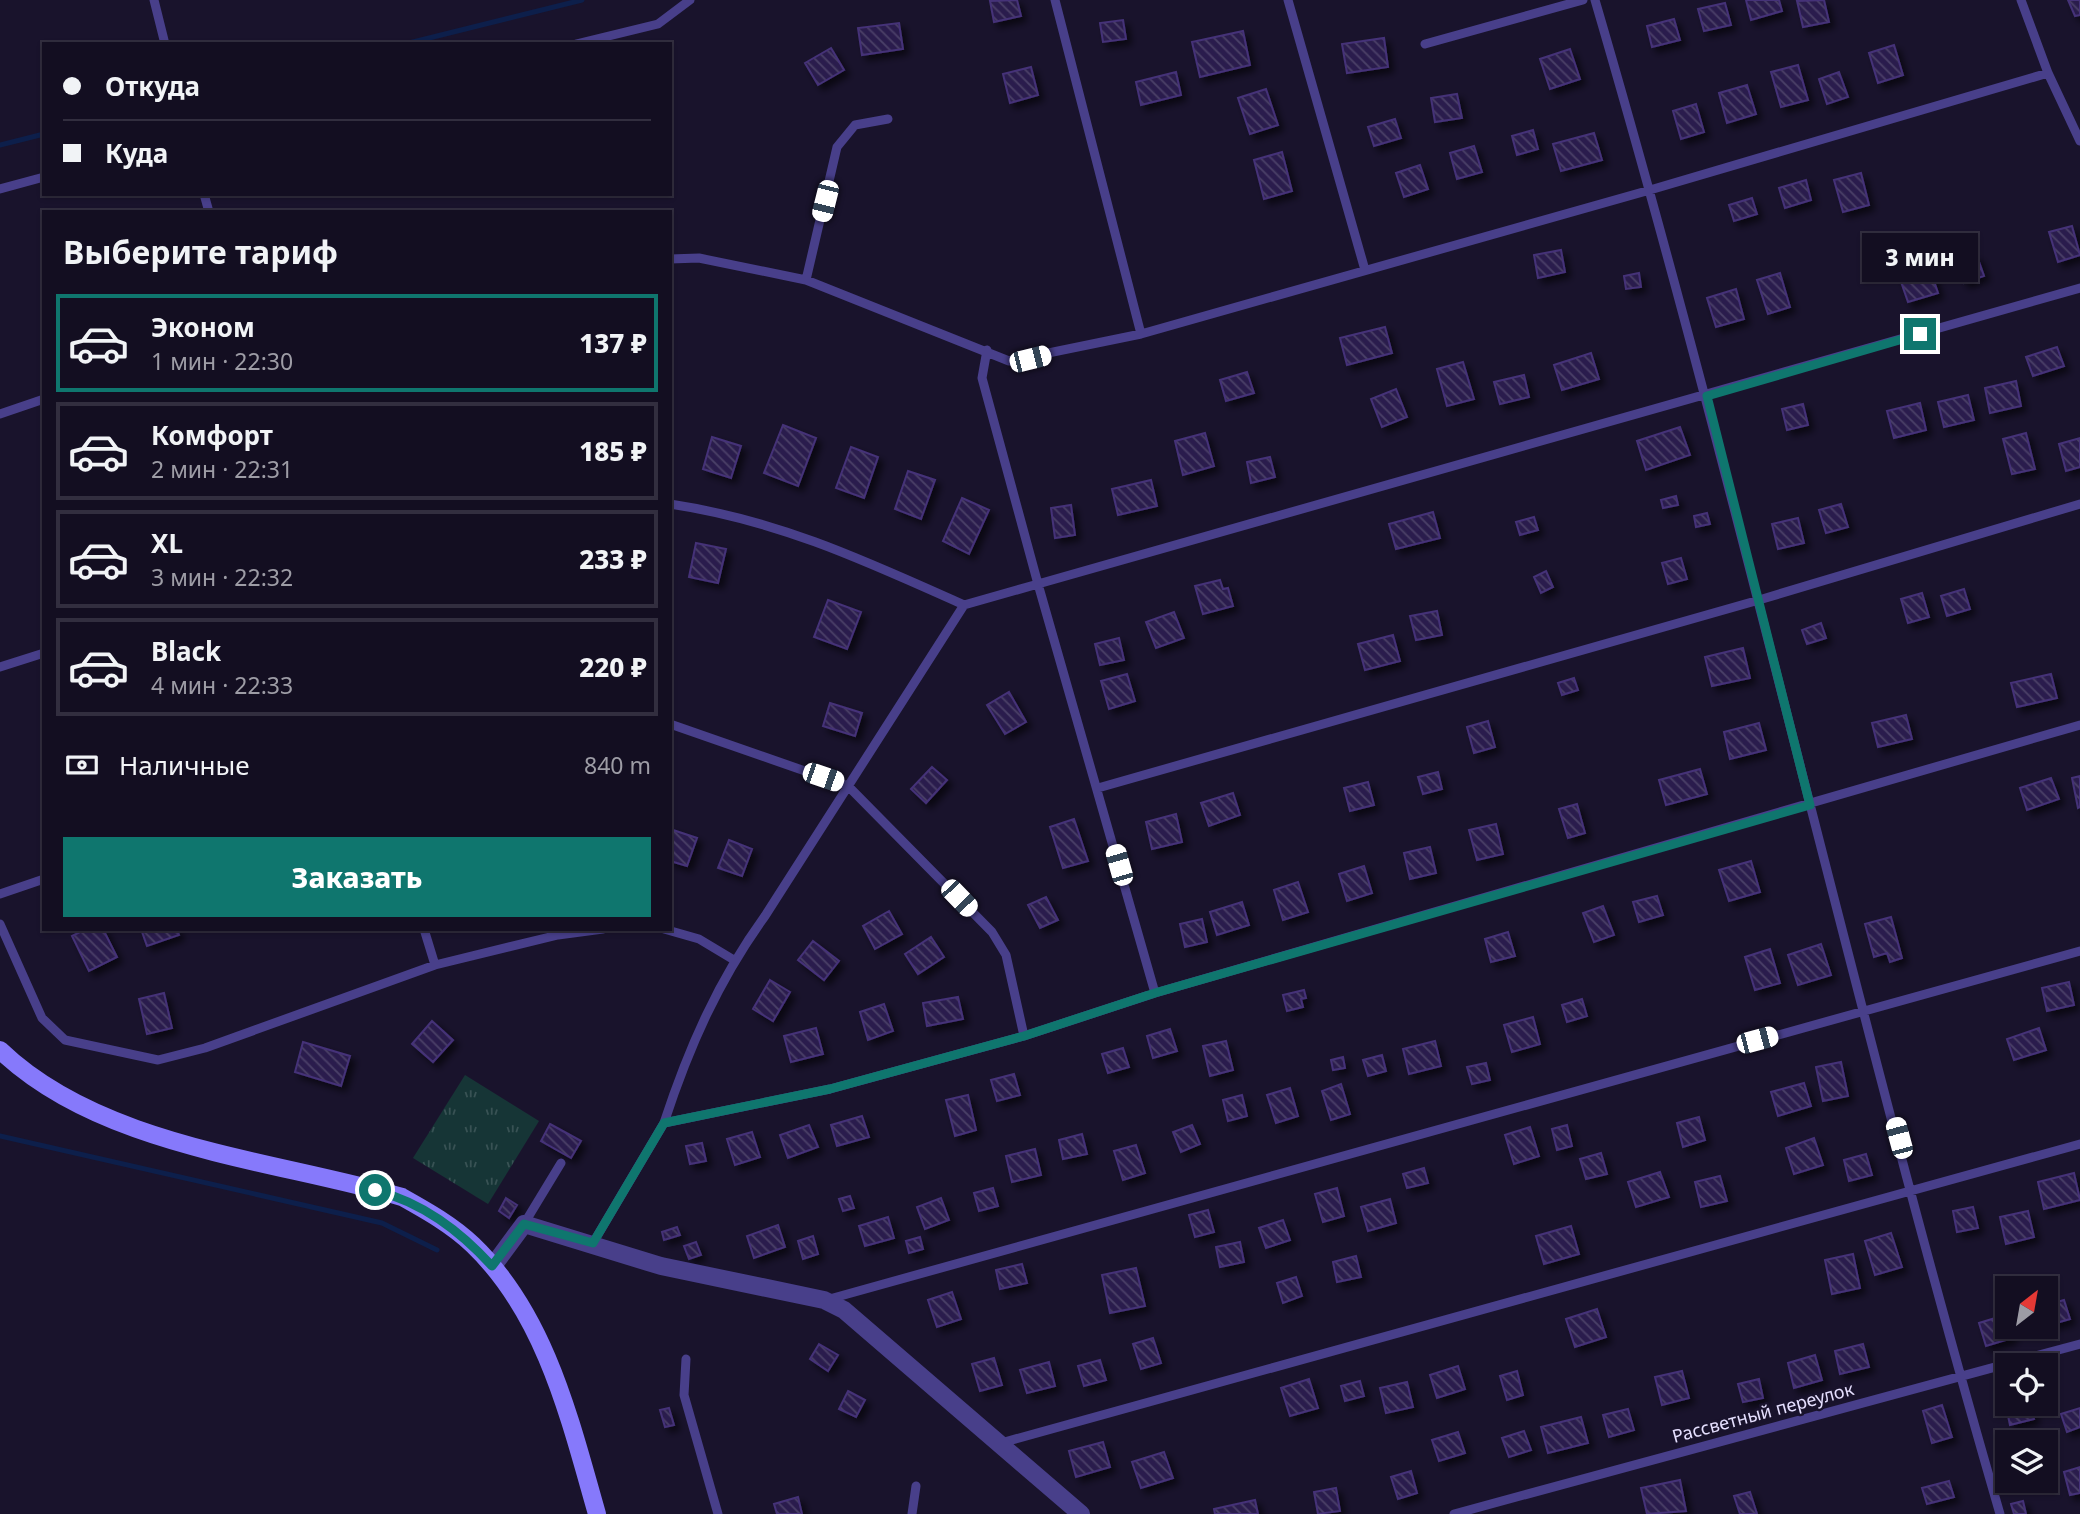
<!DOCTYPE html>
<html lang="ru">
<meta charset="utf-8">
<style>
:root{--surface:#130e21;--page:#201c2e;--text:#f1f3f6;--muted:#9d9ca5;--line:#322e3f;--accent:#0f766e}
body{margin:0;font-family:"Noto Sans",sans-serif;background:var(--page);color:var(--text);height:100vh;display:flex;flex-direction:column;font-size:26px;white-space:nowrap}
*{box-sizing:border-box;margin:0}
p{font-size:23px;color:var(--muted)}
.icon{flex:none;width:38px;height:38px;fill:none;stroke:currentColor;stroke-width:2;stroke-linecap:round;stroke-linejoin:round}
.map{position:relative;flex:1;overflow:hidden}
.sheet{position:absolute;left:42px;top:210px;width:630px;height:721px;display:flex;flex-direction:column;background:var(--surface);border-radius:0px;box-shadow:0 2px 5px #0004,0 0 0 2px var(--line)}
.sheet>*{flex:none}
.hud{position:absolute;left:42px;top:42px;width:630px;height:154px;border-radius:0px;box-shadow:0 2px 5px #0004,0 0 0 2px var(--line);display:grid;align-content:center;height:154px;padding:0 21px;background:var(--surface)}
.needle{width:46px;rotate:31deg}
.buttons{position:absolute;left:1995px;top:1276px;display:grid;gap:14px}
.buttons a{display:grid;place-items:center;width:63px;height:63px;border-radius:0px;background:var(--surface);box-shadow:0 2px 5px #0004,0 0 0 2px var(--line);font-size:35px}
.end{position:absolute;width:32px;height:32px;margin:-16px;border:9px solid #0f766e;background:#fff;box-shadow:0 0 0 4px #fff}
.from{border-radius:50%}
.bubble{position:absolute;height:49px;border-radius:0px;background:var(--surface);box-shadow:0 2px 5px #0004,0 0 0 2px var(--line);font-size:23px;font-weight:800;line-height:49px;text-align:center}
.car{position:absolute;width:21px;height:42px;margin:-21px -10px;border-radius:9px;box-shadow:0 0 5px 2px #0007;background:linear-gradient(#fff 24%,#345 0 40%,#fff 0 76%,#345 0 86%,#fff 0)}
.hud b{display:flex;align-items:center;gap:24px;height:66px;font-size:26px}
.hud b+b{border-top:2px solid var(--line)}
.hud i{width:18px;height:18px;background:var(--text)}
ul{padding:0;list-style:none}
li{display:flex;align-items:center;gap:21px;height:98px;margin:0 14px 10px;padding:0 7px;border:4px solid var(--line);border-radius:0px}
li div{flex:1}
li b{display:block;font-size:26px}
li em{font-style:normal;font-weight:800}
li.current{border-color:var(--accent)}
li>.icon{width:63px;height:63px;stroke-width:1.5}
h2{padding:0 21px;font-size:32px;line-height:84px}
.pay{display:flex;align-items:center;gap:18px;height:77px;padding:0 21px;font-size:26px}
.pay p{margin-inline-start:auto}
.primary-button{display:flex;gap:14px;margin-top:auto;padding:14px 21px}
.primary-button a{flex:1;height:80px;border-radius:0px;background:var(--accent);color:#fff;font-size:28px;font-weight:800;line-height:80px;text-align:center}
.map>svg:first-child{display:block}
.grass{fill:url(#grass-tufts)}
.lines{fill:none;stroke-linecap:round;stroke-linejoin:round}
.stream{stroke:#0d1f4b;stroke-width:5}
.building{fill:url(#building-back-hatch);stroke:#453278;stroke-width:2;filter:url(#shadow)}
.lane{stroke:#483f8a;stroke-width:9}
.street{stroke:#483f8a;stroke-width:18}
.secondary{stroke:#8679fb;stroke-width:18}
.route{stroke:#0f766e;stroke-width:9}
.labels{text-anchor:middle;stroke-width:5;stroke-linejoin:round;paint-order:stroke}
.street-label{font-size:18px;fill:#e5dffe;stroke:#19132c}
</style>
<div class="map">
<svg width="2080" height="1514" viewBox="0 0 2080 1514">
<defs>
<pattern id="grass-tufts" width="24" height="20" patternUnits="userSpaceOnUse" patternTransform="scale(1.75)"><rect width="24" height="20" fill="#163536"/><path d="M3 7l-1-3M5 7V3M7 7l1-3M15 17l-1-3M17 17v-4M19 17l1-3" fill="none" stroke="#385254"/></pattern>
<pattern id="building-back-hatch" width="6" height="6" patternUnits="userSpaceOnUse" patternTransform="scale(1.75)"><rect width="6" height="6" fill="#2c1f4d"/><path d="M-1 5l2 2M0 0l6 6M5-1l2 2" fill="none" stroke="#4a3f68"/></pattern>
<filter id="shadow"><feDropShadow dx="5" dy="5" stdDeviation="3.5" flood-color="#0009"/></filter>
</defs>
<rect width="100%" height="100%" fill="#19132c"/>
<path class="grass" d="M465 1075 539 1121 488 1204 413 1158Z"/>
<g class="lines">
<path class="stream" d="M405 44 582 0
M0 145 44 134
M0 1136 382 1223 437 1250"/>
</g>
<path class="building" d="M1017 0 1021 16 994 22 990 1Z
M1746 0H1779L1782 11 1751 20Z
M1824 0 1829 22 1803 27 1797 1Z
M2068 0H2080V15L2075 16Z
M1725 3 1731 25 1704 31 1698 9Z
M1674 19 1680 40 1652 47 1647 26Z
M1123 20 1126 39 1103 42 1100 23Z
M899 23 903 49 862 55 858 28Z
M1243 31 1250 65 1200 77 1192 42Z
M1384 38 1388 67 1347 73 1342 44Z
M1894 45 1903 75 1878 83 1869 53Z
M831 48 844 70 818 85 805 63Z
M1570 49 1580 79 1550 89 1540 59Z
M1798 65 1808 100 1781 107 1771 72Z
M1031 67 1038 95 1010 103 1003 74Z
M1176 72 1181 95 1141 105 1136 82Z
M1839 72 1848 97 1827 104 1819 79Z
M1747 85 1756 114 1727 123 1719 93Z
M1266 89 1278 125 1250 134 1238 98Z
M1457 94 1462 118 1435 122 1431 98Z
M1696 104 1704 132 1681 139 1673 111Z
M1395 119 1401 138 1374 146 1368 127Z
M1533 130 1538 149 1517 155 1512 136Z
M1594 133 1602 160 1561 171 1553 144Z
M1474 146 1482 172 1457 179 1450 153Z
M1282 152 1292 191 1264 199 1254 160Z
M1420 165 1428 189 1404 197 1396 173Z
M1861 173 1869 205 1843 212 1834 180Z
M1806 180 1811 200 1785 208 1779 188Z
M1752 198 1757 214 1734 221 1729 205Z
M2072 226 2080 255 2058 262 2049 232Z
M1561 250 1565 272 1538 278 1534 255Z
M1977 256 1984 276 1964 283 1958 263Z
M1929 266 1938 293 1908 302 1899 276Z
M1639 273 1641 287 1626 289 1624 276Z
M1780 273 1790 307 1768 314 1757 280Z
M1736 289 1744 319 1716 327 1707 298Z
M1385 327 1392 353 1347 365 1340 338Z
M2057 347 2064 366 2033 376 2026 357Z
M1591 353 1599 379 1562 390 1554 365Z
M1463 362 1474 399 1447 406 1437 369Z
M1247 372 1254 393 1226 401 1220 380Z
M1524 375 1529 397 1500 404 1494 382Z
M2016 381 2021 406 1990 413 1985 388Z
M1396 389 1407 417 1382 427 1371 399Z
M1968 395 1974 420 1944 427 1938 402Z
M1920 403 1926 430 1894 438 1887 411Z
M1803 404 1808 425 1787 430 1782 409Z
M783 425 816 438 798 486 764 473Z
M1680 427 1690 455 1646 470 1637 441Z
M1205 433 1214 466 1183 475 1175 441Z
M2026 433 2035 469 2012 474 2003 439Z
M712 437 741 446 731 478 703 469Z
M2080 438V467L2066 471 2059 444Z
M851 447 878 457 864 498 836 488Z
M1270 457 1275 477 1251 483 1247 462Z
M908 471 935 480 921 519 895 509Z
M1151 480 1157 506 1118 515 1112 489Z
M1676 496 1678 505 1663 508 1661 500Z
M962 498 989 510 969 554 943 541Z
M1841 504 1848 527 1826 533 1819 510Z
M1071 505 1075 535 1055 538 1051 508Z
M1433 512 1440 538 1396 549 1389 524Z
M1707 513 1710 524 1696 527 1694 516Z
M1534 517 1538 530 1520 535 1516 522Z
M1798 518 1804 543 1778 549 1772 524Z
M696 543 726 549 718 583 689 577Z
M1681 558 1687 579 1668 584 1662 563Z
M1546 571 1553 587 1541 593 1534 577Z
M1220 580 1223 589 1228 588 1233 606 1203 614 1195 586Z
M1964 589 1970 609 1947 616 1941 596Z
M1922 593 1929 617 1908 623 1901 599Z
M828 600 861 612 847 649 814 637Z
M1437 611 1442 635 1416 640 1410 616Z
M1174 612 1184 638 1156 648 1146 622Z
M1821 623 1826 638 1807 644 1802 630Z
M1393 635 1400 661 1365 670 1358 644Z
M1119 638 1124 660 1100 665 1095 644Z
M1743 648 1750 678 1712 686 1705 657Z
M1127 674 1135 701 1109 709 1101 681Z
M2051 674 2057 698 2017 707 2011 683Z
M1574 678 1578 690 1562 695 1558 683Z
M1009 692 1026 722 1005 734 987 705Z
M830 703 862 713 855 736 823 726Z
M1906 715 1912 739 1878 747 1872 723Z
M1488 721 1495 747 1474 753 1467 727Z
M1759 723 1766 750 1730 759 1724 732Z
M932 767 947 780 926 803 911 789Z
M1700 769 1707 794 1666 805 1659 780Z
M1438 772 1442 789 1423 794 1418 777Z
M2080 776V807L2078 808 2072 778Z
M2051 778 2059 799 2027 810 2020 788Z
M1368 782 1374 805 1350 811 1344 788Z
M1233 793 1240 815 1209 826 1201 803Z
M1577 804 1585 833 1568 838 1559 809Z
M1176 814 1182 842 1152 849 1146 822Z
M1074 819 1088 861 1063 868 1050 827Z
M1496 824 1503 854 1477 860 1469 830Z
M670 829 697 838 687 866 670 861Z
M729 840 752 849 742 876 718 868Z
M1430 847 1436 873 1410 879 1404 853Z
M1751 861 1760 892 1729 901 1719 870Z
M1364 866 1372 893 1347 901 1339 874Z
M1298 882 1308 912 1283 920 1274 890Z
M1657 896 1663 915 1639 922 1633 902Z
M1046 897 1058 920 1040 928 1028 905Z
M1242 902 1249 925 1217 935 1210 912Z
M1603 906 1614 935 1594 942 1583 913Z
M889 911 902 934 875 949 863 926Z
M1891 917 1902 958 1890 962 1887 953 1874 957 1865 924Z
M1202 919 1207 942 1185 947 1180 924Z
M86 929H103L117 957 89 971 72 936Z
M141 929H177L179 935 147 946Z
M1508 932 1515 956 1491 962 1485 939Z
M931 937 944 957 918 974 905 954Z
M813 941 839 961 824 980 798 960Z
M1821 944 1831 975 1798 985 1788 955Z
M1770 949 1780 983 1755 990 1745 957Z
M770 980 790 992 773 1021 753 1009Z
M2069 982 2074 1005 2047 1011 2042 988Z
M1304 990 1306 998 1301 999 1303 1007 1287 1011 1283 995Z
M164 993 172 1028 147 1034 139 999Z
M958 997 963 1019 927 1026 923 1003Z
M1582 999 1587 1016 1567 1022 1562 1005Z
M884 1004 893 1031 868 1040 860 1012Z
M1533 1017 1540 1044 1512 1052 1504 1025Z
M432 1021 453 1040 433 1062 412 1044Z
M816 1028 823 1054 791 1062 784 1036Z
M2039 1028 2046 1050 2014 1060 2007 1039Z
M1170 1029 1177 1051 1153 1058 1147 1036Z
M1226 1041 1233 1070 1210 1076 1203 1046Z
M1435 1041 1441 1066 1409 1074 1403 1049Z
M303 1042 350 1056 341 1086 295 1072Z
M1123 1048 1129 1067 1108 1073 1102 1054Z
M1382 1055 1386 1071 1368 1076 1363 1060Z
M1343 1057 1345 1068 1333 1070 1331 1060Z
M1841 1062 1848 1096 1823 1101 1816 1067Z
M1486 1063 1490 1080 1472 1084 1467 1067Z
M1014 1074 1020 1095 997 1101 991 1080Z
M1804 1083 1811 1106 1778 1116 1771 1092Z
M1341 1084 1350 1114 1331 1120 1322 1091Z
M1290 1088 1298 1116 1276 1123 1267 1095Z
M968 1095 976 1130 955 1136 946 1100Z
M1242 1095 1247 1116 1228 1121 1223 1100Z
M862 1116 869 1137 837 1146 831 1125Z
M1699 1117 1705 1140 1683 1147 1677 1123Z
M550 1124 581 1141 571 1158 541 1141Z
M809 1125 818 1147 788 1158 780 1135Z
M1192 1125 1200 1144 1181 1152 1173 1132Z
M1567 1125 1572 1146 1557 1150 1552 1129Z
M1530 1127 1539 1156 1514 1164 1505 1135Z
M752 1132 760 1157 735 1165 727 1139Z
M1082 1134 1087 1154 1063 1159 1059 1140Z
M1814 1138 1823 1165 1794 1174 1786 1148Z
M702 1143 706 1161 690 1164 686 1146Z
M1136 1145 1145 1173 1123 1180 1114 1151Z
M1035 1149 1041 1175 1012 1182 1006 1156Z
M1601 1153 1607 1174 1586 1179 1580 1159Z
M1866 1154 1872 1175 1849 1181 1844 1160Z
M1424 1168 1428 1183 1407 1188 1403 1174Z
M1660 1172 1669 1197 1636 1207 1628 1182Z
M2074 1173 2080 1200 2044 1209 2038 1182Z
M1720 1176 1727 1201 1701 1207 1695 1182Z
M993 1188 998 1206 979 1211 974 1193Z
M1337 1188 1344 1216 1323 1222 1315 1194Z
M850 1196 854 1208 843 1211 839 1199Z
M506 1198 517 1205 509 1218 499 1211Z
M941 1198 949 1220 925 1229 917 1207Z
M1390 1199 1396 1223 1368 1231 1361 1207Z
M1973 1207 1978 1228 1957 1232 1953 1211Z
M1208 1210 1214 1232 1195 1237 1189 1215Z
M2028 1211 2034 1237 2006 1244 2000 1217Z
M888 1217 894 1238 865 1246 859 1226Z
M1283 1220 1290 1240 1266 1248 1259 1228Z
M778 1225 785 1247 754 1258 747 1236Z
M1571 1226 1579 1254 1544 1264 1536 1236Z
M677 1227 680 1235 664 1240 662 1232Z
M1891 1233 1902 1267 1875 1275 1865 1241Z
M813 1236 818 1254 803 1259 798 1241Z
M920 1237 923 1249 909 1253 906 1241Z
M696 1242 701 1255 689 1259 684 1246Z
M1240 1242 1244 1262 1220 1267 1216 1247Z
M1853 1254 1860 1288 1832 1294 1825 1260Z
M1356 1256 1361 1277 1337 1282 1333 1262Z
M1022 1264 1027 1283 1000 1289 996 1270Z
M1136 1268 1145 1306 1110 1313 1102 1275Z
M1296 1277 1302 1296 1283 1303 1277 1283Z
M952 1292 961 1319 937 1327 928 1300Z
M2064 1300 2070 1319 2046 1326V1305Z
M1597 1309 1606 1337 1575 1347 1566 1319Z
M2005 1315 2012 1338 1986 1346 1979 1323Z
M1153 1338 1161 1363 1141 1369 1133 1344Z
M819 1344 838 1355 828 1371 810 1359Z
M1863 1344 1869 1367 1840 1374 1835 1351Z
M1815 1355 1822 1380 1794 1388 1788 1363Z
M994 1358 1002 1385 980 1391 972 1364Z
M1100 1360 1106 1380 1084 1386 1078 1366Z
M1049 1362 1055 1386 1027 1393 1020 1370Z
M1458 1366 1465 1389 1437 1398 1430 1375Z
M1517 1371 1523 1395 1507 1400 1500 1376Z
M1682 1371 1689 1398 1662 1405 1655 1377Z
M1309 1379 1318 1408 1290 1416 1281 1388Z
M1759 1379 1763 1398 1743 1402 1738 1384Z
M1360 1381 1364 1396 1345 1401 1341 1386Z
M1407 1382 1413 1407 1386 1413 1380 1388Z
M848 1391 865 1400 856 1417 839 1409Z
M2007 1396V1404H2030L2034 1419 2010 1425 2004 1397Z
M1942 1405 1952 1437 1932 1443 1923 1411Z
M669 1408 674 1425 665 1427 660 1410Z
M2080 1408V1427L2067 1432 2061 1414Z
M1628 1409 1634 1430 1609 1437 1603 1415Z
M1581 1417 1588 1443 1548 1453 1541 1427Z
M1524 1431 1531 1450 1509 1457 1502 1438Z
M1458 1432 1465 1453 1439 1461 1432 1440Z
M1103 1442 1110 1467 1076 1477 1069 1451Z
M1164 1452 1173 1478 1141 1488 1132 1462Z
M2080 1467V1493L2070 1495 2064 1472Z
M1411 1471 1417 1493 1398 1499 1391 1477Z
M1680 1480 1686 1511 1647 1514 1641 1488Z
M1949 1481 1954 1497 1927 1504 1922 1488Z
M1336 1488 1340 1511 1318 1514 1314 1492Z
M1750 1492 1757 1514H1740L1734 1496Z
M798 1497 802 1514H777L774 1504Z
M1255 1500 1258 1514H1215L1214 1509Z
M2023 1501 2026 1514H2014L2011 1504Z"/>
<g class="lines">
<path class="lane" d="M154 0 165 44
M1055 0 1141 334
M1288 0 1365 270
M1595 0C1742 501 1854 1012 2000 1514
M2021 0 2048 73 2080 141
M576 44 658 24 690 0
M1425 44 1583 0
M0 189 44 177
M204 194 209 212
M670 259 699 258 806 280 1009 361 1141 334 1650 190 2048 73
M806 280 837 147 855 125 888 119
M0 414 44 399
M670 504C778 520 866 561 964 605
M0 667 44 653
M670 724 848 786 992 932 1006 955 1024 1036
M1098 788 1759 600 2080 504
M0 894 44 879
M0 924 42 1018 65 1040 158 1060 205 1048 435 965 558 935 603 929
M424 929 435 965
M664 929 699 939 734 960
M1155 993 1038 584 2080 288
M664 1123C689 1047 718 981 765 916L964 605 1038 584 982 378 987 350
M524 1224 561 1163
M593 1243 664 1123 830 1089 1024 1036 1155 993 2080 725
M826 1300 2080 951
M686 1359 684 1395 718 1514
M1001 1443 2080 1144
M912 1514 916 1486
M1454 1514 2080 1344"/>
<path class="street" d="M493 1266 524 1224 661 1266 824 1300 844 1310 1081 1514"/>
<path class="secondary" d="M0 1050C101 1147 271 1159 402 1197 427 1211 452 1225 473 1245 546 1315 570 1420 597 1514"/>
</g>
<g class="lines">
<path class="route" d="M375 1190C423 1203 459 1230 492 1266L524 1224 593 1243 664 1123 830 1089 1024 1036 1155 993 1810 805 1707 396 1920 334"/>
</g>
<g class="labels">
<g class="street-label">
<text transform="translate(1763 1413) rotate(-15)" y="6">Рассветный переулок</text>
</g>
</g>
</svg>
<div class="buttons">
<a><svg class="needle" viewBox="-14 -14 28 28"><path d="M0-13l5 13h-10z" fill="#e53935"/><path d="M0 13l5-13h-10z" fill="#9d9ca5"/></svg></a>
<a><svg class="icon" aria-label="locate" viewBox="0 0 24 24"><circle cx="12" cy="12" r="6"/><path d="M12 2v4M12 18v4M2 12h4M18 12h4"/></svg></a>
<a><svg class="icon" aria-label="layers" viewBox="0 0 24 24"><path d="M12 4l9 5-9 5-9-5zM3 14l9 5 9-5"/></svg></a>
</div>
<i class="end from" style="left:375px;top:1190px"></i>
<i class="end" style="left:1920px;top:334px"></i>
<div class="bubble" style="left:1862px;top:233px;width:116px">3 мин</div>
<i class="car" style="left:825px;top:201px;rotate:194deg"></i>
<i class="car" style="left:1030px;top:359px;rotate:76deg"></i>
<i class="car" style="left:823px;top:777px;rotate:109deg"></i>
<i class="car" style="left:1119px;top:865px;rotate:344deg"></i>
<i class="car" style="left:959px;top:898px;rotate:136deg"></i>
<i class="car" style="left:1757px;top:1040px;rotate:75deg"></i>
<i class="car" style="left:1899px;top:1138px;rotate:345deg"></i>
<div class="hud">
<b><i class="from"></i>Откуда</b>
<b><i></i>Куда</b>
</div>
<section class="sheet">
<h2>Выберите тариф</h2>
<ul>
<li class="current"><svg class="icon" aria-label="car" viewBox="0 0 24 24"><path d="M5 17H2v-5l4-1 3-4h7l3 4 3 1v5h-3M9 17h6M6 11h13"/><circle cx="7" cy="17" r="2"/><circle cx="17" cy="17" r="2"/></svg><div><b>Эконом</b><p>1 мин · 22:30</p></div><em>137 ₽</em></li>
<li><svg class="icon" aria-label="car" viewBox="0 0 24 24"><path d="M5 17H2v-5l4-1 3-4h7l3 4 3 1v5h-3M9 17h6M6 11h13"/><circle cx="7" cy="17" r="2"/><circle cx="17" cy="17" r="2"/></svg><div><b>Комфорт</b><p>2 мин · 22:31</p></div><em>185 ₽</em></li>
<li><svg class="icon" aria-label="car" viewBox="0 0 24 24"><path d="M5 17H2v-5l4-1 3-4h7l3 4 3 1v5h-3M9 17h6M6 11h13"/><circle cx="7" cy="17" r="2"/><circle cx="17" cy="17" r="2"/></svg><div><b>XL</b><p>3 мин · 22:32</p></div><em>233 ₽</em></li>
<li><svg class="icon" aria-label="car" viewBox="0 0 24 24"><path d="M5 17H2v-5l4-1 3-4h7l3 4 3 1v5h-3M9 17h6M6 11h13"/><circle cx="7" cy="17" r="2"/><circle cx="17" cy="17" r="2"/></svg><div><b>Black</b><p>4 мин · 22:33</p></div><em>220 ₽</em></li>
</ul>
<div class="pay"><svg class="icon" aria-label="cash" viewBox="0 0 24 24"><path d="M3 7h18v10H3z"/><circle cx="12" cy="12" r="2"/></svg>Наличные<p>840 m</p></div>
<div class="primary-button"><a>Заказать</a></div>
</section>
</div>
